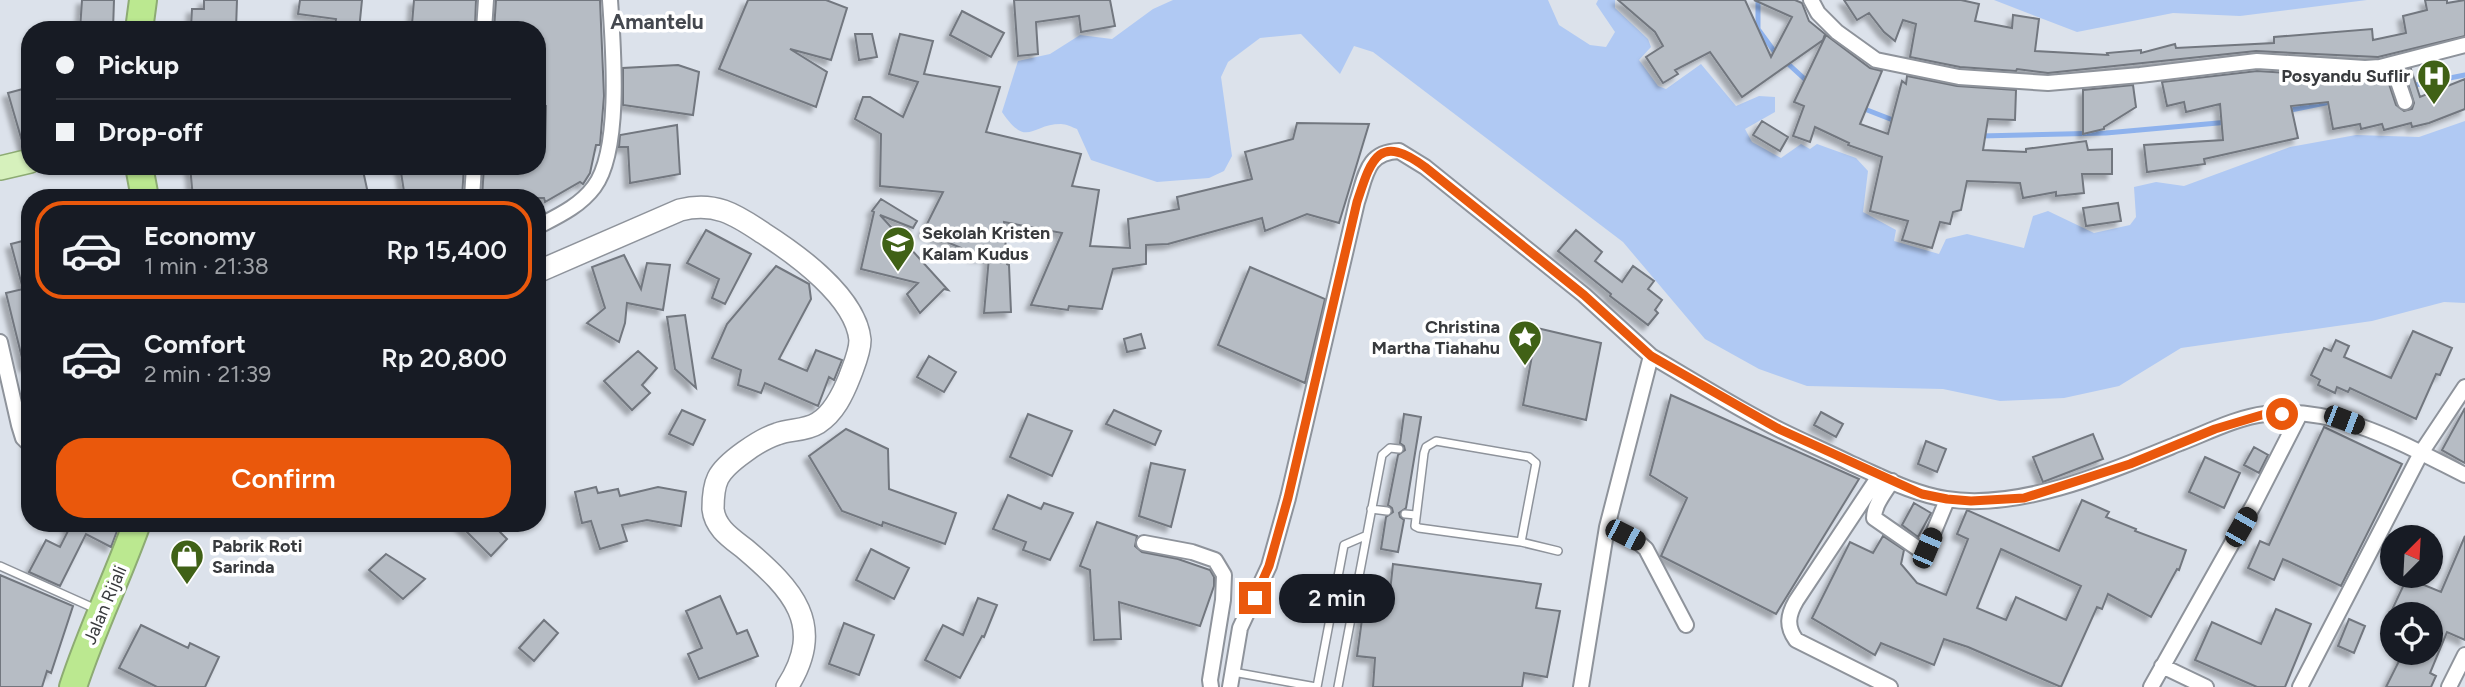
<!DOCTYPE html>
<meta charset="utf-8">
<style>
:root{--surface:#171b24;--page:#20242c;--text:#f1f3f6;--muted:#9ea1a6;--line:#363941;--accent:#ea580c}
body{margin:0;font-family:Figtree,sans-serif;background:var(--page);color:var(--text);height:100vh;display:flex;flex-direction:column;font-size:26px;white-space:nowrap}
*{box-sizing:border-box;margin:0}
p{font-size:23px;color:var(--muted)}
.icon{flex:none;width:38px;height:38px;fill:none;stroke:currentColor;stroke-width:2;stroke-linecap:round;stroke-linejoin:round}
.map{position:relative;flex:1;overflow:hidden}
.side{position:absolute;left:21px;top:189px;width:525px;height:343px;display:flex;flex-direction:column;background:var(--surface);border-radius:28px;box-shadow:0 2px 5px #0004}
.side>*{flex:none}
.top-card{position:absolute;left:21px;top:21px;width:525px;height:154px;border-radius:28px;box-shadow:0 2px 5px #0004;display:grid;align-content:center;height:154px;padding:0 35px;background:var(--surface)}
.needle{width:46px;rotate:24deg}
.fabs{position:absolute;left:2380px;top:525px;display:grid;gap:14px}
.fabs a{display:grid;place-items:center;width:63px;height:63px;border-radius:50%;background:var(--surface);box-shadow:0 2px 5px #0004;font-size:35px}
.end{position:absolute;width:32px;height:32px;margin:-16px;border:9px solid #ea580c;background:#fff;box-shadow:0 0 0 4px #fff}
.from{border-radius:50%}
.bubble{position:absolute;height:49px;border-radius:24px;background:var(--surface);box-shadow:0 2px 5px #0004;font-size:23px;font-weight:600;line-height:49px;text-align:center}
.car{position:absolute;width:21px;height:42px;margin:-21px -10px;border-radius:9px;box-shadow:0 0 5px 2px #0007;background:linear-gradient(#222 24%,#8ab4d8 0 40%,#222 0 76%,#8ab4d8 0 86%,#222 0)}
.top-card b{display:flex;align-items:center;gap:24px;height:66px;font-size:26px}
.top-card b+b{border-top:2px solid var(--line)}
.top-card i{width:18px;height:18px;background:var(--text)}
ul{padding:12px 0 0;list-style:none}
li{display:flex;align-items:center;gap:21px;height:98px;margin:0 14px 10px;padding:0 21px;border:4px solid transparent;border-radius:28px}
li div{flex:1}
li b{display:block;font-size:26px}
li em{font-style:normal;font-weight:600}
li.current{border-color:var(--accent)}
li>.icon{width:63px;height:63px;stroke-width:1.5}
.button{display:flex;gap:14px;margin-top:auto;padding:14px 35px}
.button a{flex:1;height:80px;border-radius:28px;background:var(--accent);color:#fff;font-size:28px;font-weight:600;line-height:80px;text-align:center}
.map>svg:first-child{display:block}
.green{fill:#b0c9f3}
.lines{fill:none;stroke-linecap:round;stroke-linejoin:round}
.stream{stroke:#8eb2ed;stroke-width:5}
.building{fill:#b6bcc4;stroke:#72777f;stroke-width:2;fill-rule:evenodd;filter:url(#shadow)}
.lane-casing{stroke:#8e939b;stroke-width:10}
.street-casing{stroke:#8e939b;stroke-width:18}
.secondary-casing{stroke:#8e939b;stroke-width:24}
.primary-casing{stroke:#8dab73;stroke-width:26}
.highway-casing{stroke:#8dab73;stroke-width:30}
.lane{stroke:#fff;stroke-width:7}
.street{stroke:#fff;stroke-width:14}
.secondary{stroke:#fff;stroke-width:21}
.primary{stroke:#d6f1bc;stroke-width:23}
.highway{stroke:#bbe890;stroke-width:26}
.route{stroke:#ea580c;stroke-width:9}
.labels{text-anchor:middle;stroke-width:7;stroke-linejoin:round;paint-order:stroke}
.poi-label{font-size:18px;font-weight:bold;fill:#383a3d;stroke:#fff;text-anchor:end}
.street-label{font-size:18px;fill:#383a3d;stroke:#fff}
.quarter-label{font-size:21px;font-weight:bold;fill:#44484f;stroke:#fff}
</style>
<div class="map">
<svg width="2465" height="687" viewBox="0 0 2465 687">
<defs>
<filter id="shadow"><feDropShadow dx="-5" dy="5" stdDeviation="2" flood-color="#0004"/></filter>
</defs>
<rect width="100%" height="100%" fill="#dce2eb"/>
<path class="green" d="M1173 0H1548L1559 25 1590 45 1606 47 1615 32 1596 4 1598 0H1615V8L1648 39 1651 47 1639 60 1658 86 1666 89 1701 64 1736 106 1759 96 1775 97V112L1745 129 1752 142 1781 158 1801 144 1810 149 1817 144 1856 158 1868 171 1863 212 1896 230 1894 241 1939 254 1946 239 1967 234 2024 248 2033 216 2048 211 2094 233 2130 225 2136 217 2134 187 2156 182 2184 186 2290 147 2356 135 2419 137 2465 121V303L2444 302 2372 321 2181 348 2119 386 2064 398 2000 401 1943 389 1807 386 1759 369 1705 339 1623 242 1373 52 1354 46 1340 74 1301 34 1260 38 1228 62 1221 77 1232 156 1224 171 1209 178 1157 182 1091 160 1077 129C1072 127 1066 124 1061 124 1031 124 1027 149 1002 112L1018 61 1050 54 1080 35 1112 39 1153 9Z
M1994 0H2367L2240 16 2173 13 2077 32Z"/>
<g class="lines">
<path class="stream" d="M1758 0V29L1777 55
M1785 61 1809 83
M2410 86 2465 75
M1862 108 1898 122
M2286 111 2335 101
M1980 136 2106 133 2229 122"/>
</g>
<path class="building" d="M82 0H114L113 30H80Z
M204 0H237L236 29 191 27 192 9H204Z
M300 0H362L359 30H334L336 19 298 14Z
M414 0H476L475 26 412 24Z
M496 0H600L604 96 600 145H596L590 173 583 184 580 182 545 202 544 198H482L484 166H537V146H545L546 106H537V30H494Z
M748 0H826L847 8 831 60 790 49 827 72 816 107 719 69Z
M1014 0H1110L1115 26 1081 32 1079 16 1036 22 1038 54 1018 56Z
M1618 0H1745L1771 57 1792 17 1754 0H1795L1802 3 1809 21 1825 34 1823 40 1742 97 1710 52 1675 70 1678 74 1663 83 1646 57 1663 46 1655 32Z
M1844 0H1961L1979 4 1975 21 2012 28 2013 15 2039 19 2035 51 2108 55 2107 53 2141 50V53L2175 44 2176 48 2274 43V37L2372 29 2373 40 2406 33 2403 16 2427 10 2425 0H2447V3L2465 0V36L2378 57 2256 51 2048 73 2017 69 2016 71 1960 67 1910 57 1916 24 1903 20 1895 41 1884 32 1869 13 1857 20Z
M962 11 1004 33 991 57 950 35Z
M855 34H872L877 57 859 60Z
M900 34 933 41 924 74 1000 87 986 132 1081 154 1072 186 1099 190 1090 246 1130 248 1128 219 1179 209 1177 197 1252 179 1245 152 1293 139 1297 123 1369 124 1339 223 1307 214 1265 231 1262 218 1168 244 1146 245V264L1113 269 1102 309 1069 306 1068 310 1031 305 1062 233 1004 222 1007 264 1009 265 1011 312 984 313 989 257 973 256V253L923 232 943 192 880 186 881 134 855 119 863 97H870L903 117 918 82 889 74Z
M1826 35 1870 68 1882 71 1860 124 1888 134 1902 81 1906 84 1907 76 1957 86 2016 90 2015 120 1988 119 1983 150 2026 152V149L2086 141 2088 150 2112 149V174H2082L2084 193 2056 196V192L2023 198 2020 183 1967 181 1961 210 1953 212 1950 224 1940 222 1932 248 1902 240 1908 221 1870 211 1882 157 1848 145 1849 143 1815 127 1810 142 1793 136 1804 106 1794 102Z
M678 65 699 72 693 115 623 105V68Z
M2411 69 2420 97 2465 79V109L2429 123 2412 127 2411 123 2384 130 2382 124 2361 129 2360 124 2333 129 2328 102 2291 106 2298 138 2204 159 2205 164 2147 172 2144 145 2223 140 2220 104 2186 112 2184 102 2167 106 2162 82 2257 71 2364 78 2386 75 2396 105 2404 111 2412 109 2414 103 2404 71Z
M2133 85 2136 107 2104 127V129L2083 134V90Z
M30 87V147L24 148 8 93Z
M1762 121 1788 137 1780 151 1753 135Z
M677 125 680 174 630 183 628 147H619L620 135Z
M190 166H293L294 171 336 166 337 171 362 166 369 198H193Z
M400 166H464L462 198H405Z
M881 199 917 221 913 228 880 215 948 290 944 289 920 313 907 294 918 283 861 269 874 212 872 211Z
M2118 203 2121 221 2086 226 2083 208Z
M706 230 751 254 725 304 712 298 719 279 687 263Z
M1576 230 1602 252 1595 261 1622 282 1633 266 1654 281 1648 289 1662 300 1655 310 1658 313 1648 325 1610 296 1611 294 1558 251Z
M30 239V365L24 366 6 293 23 289 11 244Z
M624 255 641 289 647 263 670 265 663 310 627 303 625 323 619 342 587 323 605 308 592 267Z
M776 266 809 284 811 299 779 359 807 371 816 350 842 360 834 380 829 377 818 406 765 383 761 393 738 385 741 370 712 358 727 324Z
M1250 267 1325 299 1305 383 1218 345Z
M685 315 696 388 675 369 667 317Z
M1537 328 1601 343 1586 420 1523 405Z
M2413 331 2452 348 2440 375 2436 374 2416 419 2350 388 2348 392 2337 387 2335 393 2318 385 2320 380 2311 375 2324 348 2331 351 2336 340 2349 346 2344 357 2391 378Z
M1141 334 1145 348 1127 352 1124 339Z
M638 351 657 368 642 385 650 393 632 410 604 381Z
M929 356 956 372 944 392 917 377Z
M1671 395 1859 479 1776 614 1661 556 1687 498 1650 475Z
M2465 408V463L2442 450Z
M682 410 705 420 693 445 669 434Z
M1114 410 1161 431 1155 445 1106 424Z
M1821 412 1843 424 1836 437 1814 425Z
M1028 414 1072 431 1052 476 1010 457Z
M1404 414 1421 417 1406 508 1399 513 1400 517 1404 520 1398 552 1381 549 1386 517 1393 512 1392 508 1388 505 1398 455 1405 450 1404 446 1400 443Z
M2324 427 2402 464 2341 586 2283 559 2274 580 2248 568 2260 541 2269 545Z
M846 429 888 449 889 489 956 513 945 544 883 522 882 526 842 511 809 456Z
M2093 434 2103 459 2043 482 2033 457Z
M1926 441 1946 449 1937 472 1918 464Z
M2254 447 2268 455 2259 473 2244 465Z
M2205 457 2240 473 2224 508 2189 492Z
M1151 463 1185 470 1171 527 1139 516Z
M596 487 598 493 618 489 620 496 658 487 686 492 681 526 647 520 622 525 627 541 600 549 591 521 582 523 575 492Z
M1008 495 1041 509 1044 503 1073 513 1050 560 1023 550 1026 542 993 529Z
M2082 500 2109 512 2106 517 2136 529 2135 531 2186 550 2179 570 2177 569 2151 617 2108 594 2102 609 2097 607 2061 687 1968 647 1944 639 1934 665 1881 643 1875 655 1812 618 1850 542 1873 553 1883 536 1904 550 1901 564 1917 583 1946 595 1968 539 1957 534 1967 510 2059 551ZM2001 549 2081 586 2066 620 2016 597 2006 620 1977 608Z
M1914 503 1931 513 1918 537 1902 525Z
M1097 522 1137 536 1135 546 1142 552 1178 559 1210 570 1214 577V586L1200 626 1119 602 1121 639 1094 640 1090 570 1080 566Z
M63 523H120L111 547 86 534 60 586 29 572 46 540 60 547 70 527Z
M458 523H491L507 539 491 556Z
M2465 536V640L2447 632 2430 673 2436 676 2431 687H2386L2403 653H2431V614H2390L2407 578 2441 592Z
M871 549 909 568 894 599 856 580Z
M386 554 425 579 403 599 369 570Z
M1393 564 1541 584 1536 608 1560 611 1547 677 1524 673 1522 687H1373L1375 658 1357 656 1365 597 1389 601Z
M0 575 73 606 51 673 47 671 42 687H0Z
M720 596 737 634 747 630 758 656 699 679 688 654 702 648 686 611Z
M978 598 997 605 984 637 982 636 960 678 925 660 943 625 963 635Z
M2276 609 2311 624 2285 687H2257L2195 660 2212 622 2261 644Z
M2349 619 2365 626 2354 653 2338 646Z
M544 620 558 633 534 661 519 648Z
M844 623 874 635 859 675 829 664Z
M141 625 188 648 190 643 219 657 205 687H157L119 668Z"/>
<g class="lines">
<g class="lane-casing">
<path id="lane" d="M1436 441 1529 457 1536 463 1521 542 1419 528 1415 526 1424 453 1426 447Z
M1371 509 1387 511
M1405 514 1416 515
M1521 542 1558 551
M0 566 96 609
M1233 672 1316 687
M1317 687 1344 545 1365 536
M1338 687 1382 455 1390 448 1399 449"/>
</g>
<g class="street-casing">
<path id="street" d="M1811 0 1818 13 1837 32 1876 60 1959 77 2048 83 2140 75 2257 61 2365 68 2380 67 2465 45
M484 30 486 0
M2392 64 2405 102
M472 198 474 166
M537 227C558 216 580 206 594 187 622 150 613 45 610 0
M0 342 19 425 23 438 30 445
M1651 356C1694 381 1736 408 1780 430 1804 442 1828 452 1852 464 1882 477 1913 494 1946 499 2020 511 2112 471 2180 443 2206 433 2238 417 2265 414 2337 405 2403 444 2465 475
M1879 476 1796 601C1788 615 1786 626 1796 640L1890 687
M1892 481C1885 492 1874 505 1874 518L1920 550 1927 548 1947 500
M1607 527 1638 542 1646 549 1686 625
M1144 543 1192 552 1215 560 1224 575 1223 600 1210 680 1211 687
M2162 666 2206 687
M1230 687 1240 628 1269 566 1288 498 1357 202C1366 176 1366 152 1399 151L1425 167 1584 295 1651 356 1607 527 1581 687
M2151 687 2254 504 2300 414
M2300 687 2421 453 2465 387
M2449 687 2465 655"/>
</g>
<g class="secondary-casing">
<path id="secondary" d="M537 272 680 210C714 201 735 214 763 233 796 254 856 297 860 340 860 352 854 365 850 376 843 394 834 413 818 423 805 431 791 429 777 434 761 439 726 462 718 478 714 486 713 499 713 509 715 528 731 538 745 549 792 589 827 625 787 687"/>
</g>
<g class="primary-casing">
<path id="primary" d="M0 168 30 161"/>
</g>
<g class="highway-casing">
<path id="highway" d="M139 30 143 0
M139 166 145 198
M73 687C91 631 117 579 137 523"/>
</g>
<use href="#lane" class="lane"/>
<use href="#street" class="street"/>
<use href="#secondary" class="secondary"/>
<use href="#primary" class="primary"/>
<use href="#highway" class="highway"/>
</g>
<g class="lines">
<path class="route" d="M1255 598 1269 566 1288 498 1357 202C1371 160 1378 132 1425 167L1584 295 1651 356 1779 429 1922 494 1947 499 1971 501 2024 498 2130 464 2215 429 2265 414H2282"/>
</g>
<defs>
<g id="hospital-pin" transform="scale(1.75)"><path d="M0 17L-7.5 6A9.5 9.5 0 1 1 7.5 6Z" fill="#406116" stroke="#fff"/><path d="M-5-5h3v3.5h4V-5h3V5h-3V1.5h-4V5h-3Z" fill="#fff"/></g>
<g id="school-pin" transform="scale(1.75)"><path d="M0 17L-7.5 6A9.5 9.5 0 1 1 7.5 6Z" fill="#406116" stroke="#fff"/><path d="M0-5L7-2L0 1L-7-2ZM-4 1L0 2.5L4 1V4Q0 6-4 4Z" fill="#fff"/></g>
<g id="sight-pin" transform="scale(1.75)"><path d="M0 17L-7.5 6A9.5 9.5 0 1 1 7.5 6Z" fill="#406116" stroke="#fff"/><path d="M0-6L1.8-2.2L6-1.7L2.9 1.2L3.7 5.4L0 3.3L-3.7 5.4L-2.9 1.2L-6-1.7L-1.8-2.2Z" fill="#fff"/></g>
<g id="shop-pin" transform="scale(1.75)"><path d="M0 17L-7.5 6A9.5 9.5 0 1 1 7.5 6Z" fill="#406116" stroke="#fff"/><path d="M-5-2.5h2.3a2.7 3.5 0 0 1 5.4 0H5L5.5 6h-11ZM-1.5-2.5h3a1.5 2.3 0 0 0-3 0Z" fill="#fff"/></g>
</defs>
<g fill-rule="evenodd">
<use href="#hospital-pin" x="2434" y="76"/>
<use href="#school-pin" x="898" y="243"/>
<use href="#sight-pin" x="1525" y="337"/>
<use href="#shop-pin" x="187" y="556"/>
</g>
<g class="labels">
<g class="poi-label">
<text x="2410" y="82">Posyandu Suflir</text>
<text x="922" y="239" text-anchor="start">Sekolah Kristen<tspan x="922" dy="21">Kalam Kudus</tspan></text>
<text x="1500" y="333">Christina<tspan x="1500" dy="21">Martha Tiahahu</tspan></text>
<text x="212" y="552" text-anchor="start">Pabrik Roti<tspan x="212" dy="21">Sarinda</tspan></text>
</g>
<g class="street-label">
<text transform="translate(105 605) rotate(-67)" y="6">Jalan Rijali</text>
</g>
<g class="quarter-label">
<text x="657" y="29">Amantelu</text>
</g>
</g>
</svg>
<div class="fabs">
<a><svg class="needle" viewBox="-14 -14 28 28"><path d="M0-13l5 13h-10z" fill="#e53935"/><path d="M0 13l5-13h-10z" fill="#9ea1a6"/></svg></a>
<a><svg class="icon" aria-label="locate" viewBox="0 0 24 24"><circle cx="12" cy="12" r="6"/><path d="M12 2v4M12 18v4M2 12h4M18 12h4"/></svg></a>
</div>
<i class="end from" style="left:2282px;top:414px"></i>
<i class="end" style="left:1255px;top:598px"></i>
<div class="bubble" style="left:1279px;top:574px;width:116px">2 min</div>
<i class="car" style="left:2344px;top:420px;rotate:111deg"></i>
<i class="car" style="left:2241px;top:527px;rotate:30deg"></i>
<i class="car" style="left:1625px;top:535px;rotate:117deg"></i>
<i class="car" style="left:1927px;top:548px;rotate:23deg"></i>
<div class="top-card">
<b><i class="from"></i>Pickup</b>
<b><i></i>Drop-off</b>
</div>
<section class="side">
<ul>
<li class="current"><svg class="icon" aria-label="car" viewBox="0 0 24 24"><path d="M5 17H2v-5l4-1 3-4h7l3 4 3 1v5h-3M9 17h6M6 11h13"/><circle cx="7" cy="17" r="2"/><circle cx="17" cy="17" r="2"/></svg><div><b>Economy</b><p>1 min · 21:38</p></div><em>Rp 15,400</em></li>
<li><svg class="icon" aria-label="car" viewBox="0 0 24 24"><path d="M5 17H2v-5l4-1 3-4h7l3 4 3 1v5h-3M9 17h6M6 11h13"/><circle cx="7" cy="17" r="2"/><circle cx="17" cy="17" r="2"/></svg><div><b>Comfort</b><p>2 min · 21:39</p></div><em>Rp 20,800</em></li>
</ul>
<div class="button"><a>Confirm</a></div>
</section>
</div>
